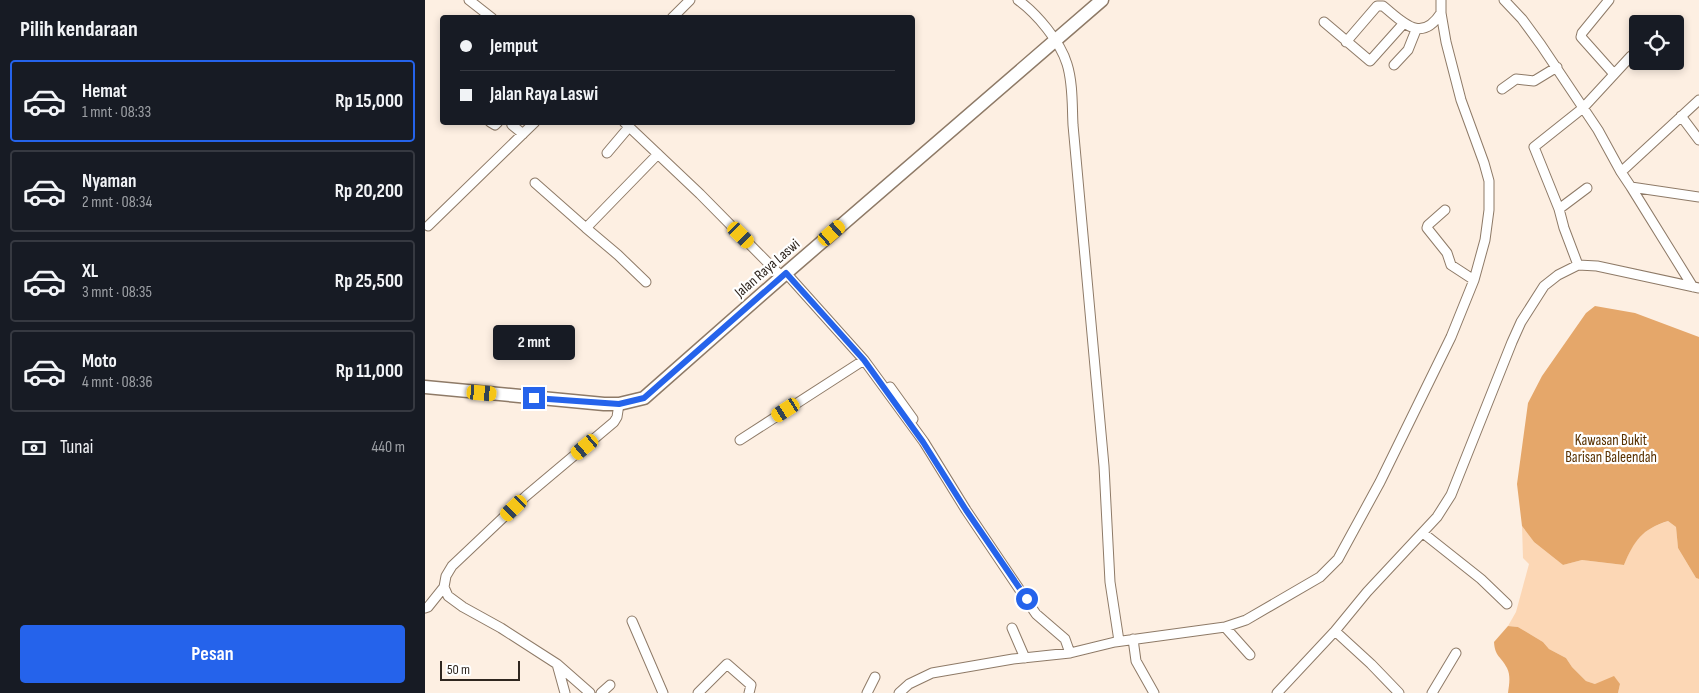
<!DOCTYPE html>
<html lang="id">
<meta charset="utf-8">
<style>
:root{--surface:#171b24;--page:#20242c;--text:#f1f3f6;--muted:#9ea1a6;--line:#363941;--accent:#2563eb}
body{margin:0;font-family:"Sofia Sans Condensed",sans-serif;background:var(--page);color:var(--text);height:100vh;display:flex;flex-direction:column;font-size:19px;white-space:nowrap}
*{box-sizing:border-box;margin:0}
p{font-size:16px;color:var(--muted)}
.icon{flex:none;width:28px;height:28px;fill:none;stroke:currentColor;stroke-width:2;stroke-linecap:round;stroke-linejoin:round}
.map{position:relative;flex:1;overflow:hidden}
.side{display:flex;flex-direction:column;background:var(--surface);width:425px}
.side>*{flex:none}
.guide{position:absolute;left:15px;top:15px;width:475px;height:110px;border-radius:5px;box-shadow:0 2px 8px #0003;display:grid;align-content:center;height:110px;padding:0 20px;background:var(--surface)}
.controls{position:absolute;left:1204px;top:15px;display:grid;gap:10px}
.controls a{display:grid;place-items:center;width:55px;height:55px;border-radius:5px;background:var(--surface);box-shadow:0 2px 8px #0003;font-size:25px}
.scale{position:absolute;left:15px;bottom:12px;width:80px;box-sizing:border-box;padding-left:5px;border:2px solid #2f261f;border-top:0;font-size:14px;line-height:18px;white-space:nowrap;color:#2f261f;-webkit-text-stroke:4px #fff;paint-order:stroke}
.end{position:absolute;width:22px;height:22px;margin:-11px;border:6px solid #2563eb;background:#fff;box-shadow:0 0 0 2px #fff}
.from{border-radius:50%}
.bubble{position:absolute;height:35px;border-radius:5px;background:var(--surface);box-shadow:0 2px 8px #0003;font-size:16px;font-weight:700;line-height:35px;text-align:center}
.car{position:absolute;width:15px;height:30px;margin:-15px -8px;border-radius:6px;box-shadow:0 0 4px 1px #0007;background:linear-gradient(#f5c518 24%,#345 0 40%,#f5c518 0 76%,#345 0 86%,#f5c518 0)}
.guide b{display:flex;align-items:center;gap:18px;height:48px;font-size:19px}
.guide b+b{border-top:1px solid var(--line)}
.guide i{width:12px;height:12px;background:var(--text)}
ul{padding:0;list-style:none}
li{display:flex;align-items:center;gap:15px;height:82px;margin:0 10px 8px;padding:0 10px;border:2px solid var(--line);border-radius:5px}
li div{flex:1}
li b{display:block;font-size:19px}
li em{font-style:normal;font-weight:700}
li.selected{border-color:var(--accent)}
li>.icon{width:45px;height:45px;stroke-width:1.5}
h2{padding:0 20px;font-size:22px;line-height:60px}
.pay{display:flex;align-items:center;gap:12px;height:55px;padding:0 20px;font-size:19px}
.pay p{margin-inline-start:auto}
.button{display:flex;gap:10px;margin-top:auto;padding:10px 20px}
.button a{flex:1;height:58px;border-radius:5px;background:var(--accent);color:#fff;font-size:20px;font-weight:700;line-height:58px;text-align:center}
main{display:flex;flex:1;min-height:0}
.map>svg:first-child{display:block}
.green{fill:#fcd7b5}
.forest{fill:#e5a76a}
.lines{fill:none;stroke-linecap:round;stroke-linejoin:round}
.minor-casing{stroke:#8e7a67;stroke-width:11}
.primary-casing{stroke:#8e7a67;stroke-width:15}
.minor{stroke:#fff;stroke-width:9}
.primary{stroke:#fff;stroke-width:12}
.route{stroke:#2563eb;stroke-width:6}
.labels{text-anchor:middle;stroke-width:4.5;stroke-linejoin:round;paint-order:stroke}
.street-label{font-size:15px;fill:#2f261f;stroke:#fff}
.park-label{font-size:15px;fill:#593100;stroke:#fff}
</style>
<main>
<section class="side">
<h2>Pilih kendaraan</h2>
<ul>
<li class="selected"><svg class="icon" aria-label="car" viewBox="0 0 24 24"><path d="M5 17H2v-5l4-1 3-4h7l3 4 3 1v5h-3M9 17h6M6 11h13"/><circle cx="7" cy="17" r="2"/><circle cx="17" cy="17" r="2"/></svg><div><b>Hemat</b><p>1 mnt · 08:33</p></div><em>Rp 15,000</em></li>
<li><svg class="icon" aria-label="car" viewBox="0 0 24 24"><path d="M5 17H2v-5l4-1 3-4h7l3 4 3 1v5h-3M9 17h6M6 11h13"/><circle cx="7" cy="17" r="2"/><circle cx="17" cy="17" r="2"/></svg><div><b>Nyaman</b><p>2 mnt · 08:34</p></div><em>Rp 20,200</em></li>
<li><svg class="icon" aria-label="car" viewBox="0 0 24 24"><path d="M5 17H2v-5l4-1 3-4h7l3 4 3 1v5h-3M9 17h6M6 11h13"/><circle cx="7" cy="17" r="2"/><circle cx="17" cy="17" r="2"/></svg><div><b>XL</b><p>3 mnt · 08:35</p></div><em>Rp 25,500</em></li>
<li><svg class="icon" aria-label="car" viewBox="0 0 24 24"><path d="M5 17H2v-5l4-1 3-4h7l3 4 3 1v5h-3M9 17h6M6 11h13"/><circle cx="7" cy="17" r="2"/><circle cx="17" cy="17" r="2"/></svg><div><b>Moto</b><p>4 mnt · 08:36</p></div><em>Rp 11,000</em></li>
</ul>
<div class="pay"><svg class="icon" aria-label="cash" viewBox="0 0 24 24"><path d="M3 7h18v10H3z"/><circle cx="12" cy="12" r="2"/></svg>Tunai<p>440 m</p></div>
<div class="button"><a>Pesan</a></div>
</section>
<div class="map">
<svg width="1274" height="693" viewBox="0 0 1274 693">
<rect width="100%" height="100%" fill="#fdefe2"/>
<path class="green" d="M1243 521 1251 527 1253 548 1271 578 1274 579V693H1193L1195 684H1170L1161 681 1147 667 1141 658 1124 649 1118 642 1093 627 1083 626 1091 612 1104 564 1098 558 1097 526 1109 542 1138 565 1157 560 1199 565C1209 540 1216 530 1243 521Z"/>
<path class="forest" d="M1170 306 1210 313 1274 337V579L1271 578 1253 548 1251 527 1243 521C1217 529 1209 541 1199 565L1157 560 1138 565 1109 542 1097 526 1092 484 1103 403 1117 376 1161 313Z
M1083 626 1093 627 1118 642 1124 649 1141 658 1147 667 1161 681 1170 684 1189 676 1195 684 1193 693H1083C1084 685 1086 676 1082 668 1076 656 1070 657 1069 642Z"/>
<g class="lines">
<g class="minor-casing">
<path id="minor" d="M44 0 67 18
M593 0C612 14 635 41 642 64 648 83 647 105 648 125L679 466 685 582 694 641
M1079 0 1097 19 1116 45 1173 130 1196 172 1206 187 1268 287
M1184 0 1157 33 1156 37 1189 74
M247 18 265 0
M899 22 945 61 979 23
M921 42 952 6H958C978 22 996 44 1016 13
M969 65 983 50 991 30
M1077 89 1091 79 1109 81 1132 67
M1256 116 1274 140
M65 122 70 125 73 122
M89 122 87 125 98 134
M199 122 275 194 357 277
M182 153 204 127
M1196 172 1274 100
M110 183 161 228
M1206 187 1274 197
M1134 209 1162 188
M1020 210 1003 225 1002 228 1022 253 1026 265 1049 280
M3 226 110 122
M1153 265 1139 228 1134 209 1109 147 1158 108 1206 56
M361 273 439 360 499 442 541 510 611 614 640 639 645 653
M221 282 193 255 161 228 233 154
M465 387 488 419
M315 440 439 360
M998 533 1056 579 1082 604
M19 587 23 596 38 607 76 628 132 664 165 693
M0 608 3 607 19 587 21 576 27 566 101 496 189 422 192 417 194 404
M207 621 238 693
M800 627 825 655
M587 628 600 658
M910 631 946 664 974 693
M708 639 711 661 729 693
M132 664 140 693
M176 693 185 685
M273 693 302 664 326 685 324 693
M442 693 450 677
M474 693 484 684 507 673 588 659 645 653 690 642 800 627 821 620 895 577 913 559 955 482 1026 337 1049 280 1060 240 1064 210V181L1059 163 1036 100 1021 42 1016 13V0
M852 693 910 631 942 592 1012 517 1026 495 1087 342 1096 322 1119 286 1133 275 1153 265 1172 266 1274 288
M1007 693 1031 653"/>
</g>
<g class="primary-casing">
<path id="primary" d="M0 387 179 404H194L219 398 361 273 677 0"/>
</g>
<use href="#minor" class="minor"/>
<use href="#primary" class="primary"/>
</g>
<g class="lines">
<path class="route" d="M109 398 194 404 219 398 361 273 439 360 498 442 541 510 602 599"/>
</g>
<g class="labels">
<g class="street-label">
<text transform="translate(342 268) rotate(-41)" y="5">Jalan Raya Laswi</text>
</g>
<g class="park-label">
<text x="1186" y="445">Kawasan Bukit<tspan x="1186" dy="17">Barisan Baleendah</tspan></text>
</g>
</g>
</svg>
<div class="controls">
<a><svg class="icon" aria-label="locate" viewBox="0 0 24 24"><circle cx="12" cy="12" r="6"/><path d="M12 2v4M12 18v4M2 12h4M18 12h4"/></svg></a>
</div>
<div class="scale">50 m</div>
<i class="end from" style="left:602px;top:599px"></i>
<i class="end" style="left:109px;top:398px"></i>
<div class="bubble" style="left:68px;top:325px;width:82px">2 mnt</div>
<i class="car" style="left:407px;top:233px;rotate:49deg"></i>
<i class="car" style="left:316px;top:235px;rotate:135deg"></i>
<i class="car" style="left:57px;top:393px;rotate:95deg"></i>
<i class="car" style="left:361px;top:410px;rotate:237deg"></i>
<i class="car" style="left:160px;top:447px;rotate:230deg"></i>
<i class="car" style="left:89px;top:508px;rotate:226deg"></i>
<div class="guide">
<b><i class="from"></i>Jemput</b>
<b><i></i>Jalan Raya Laswi</b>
</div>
</div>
</main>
